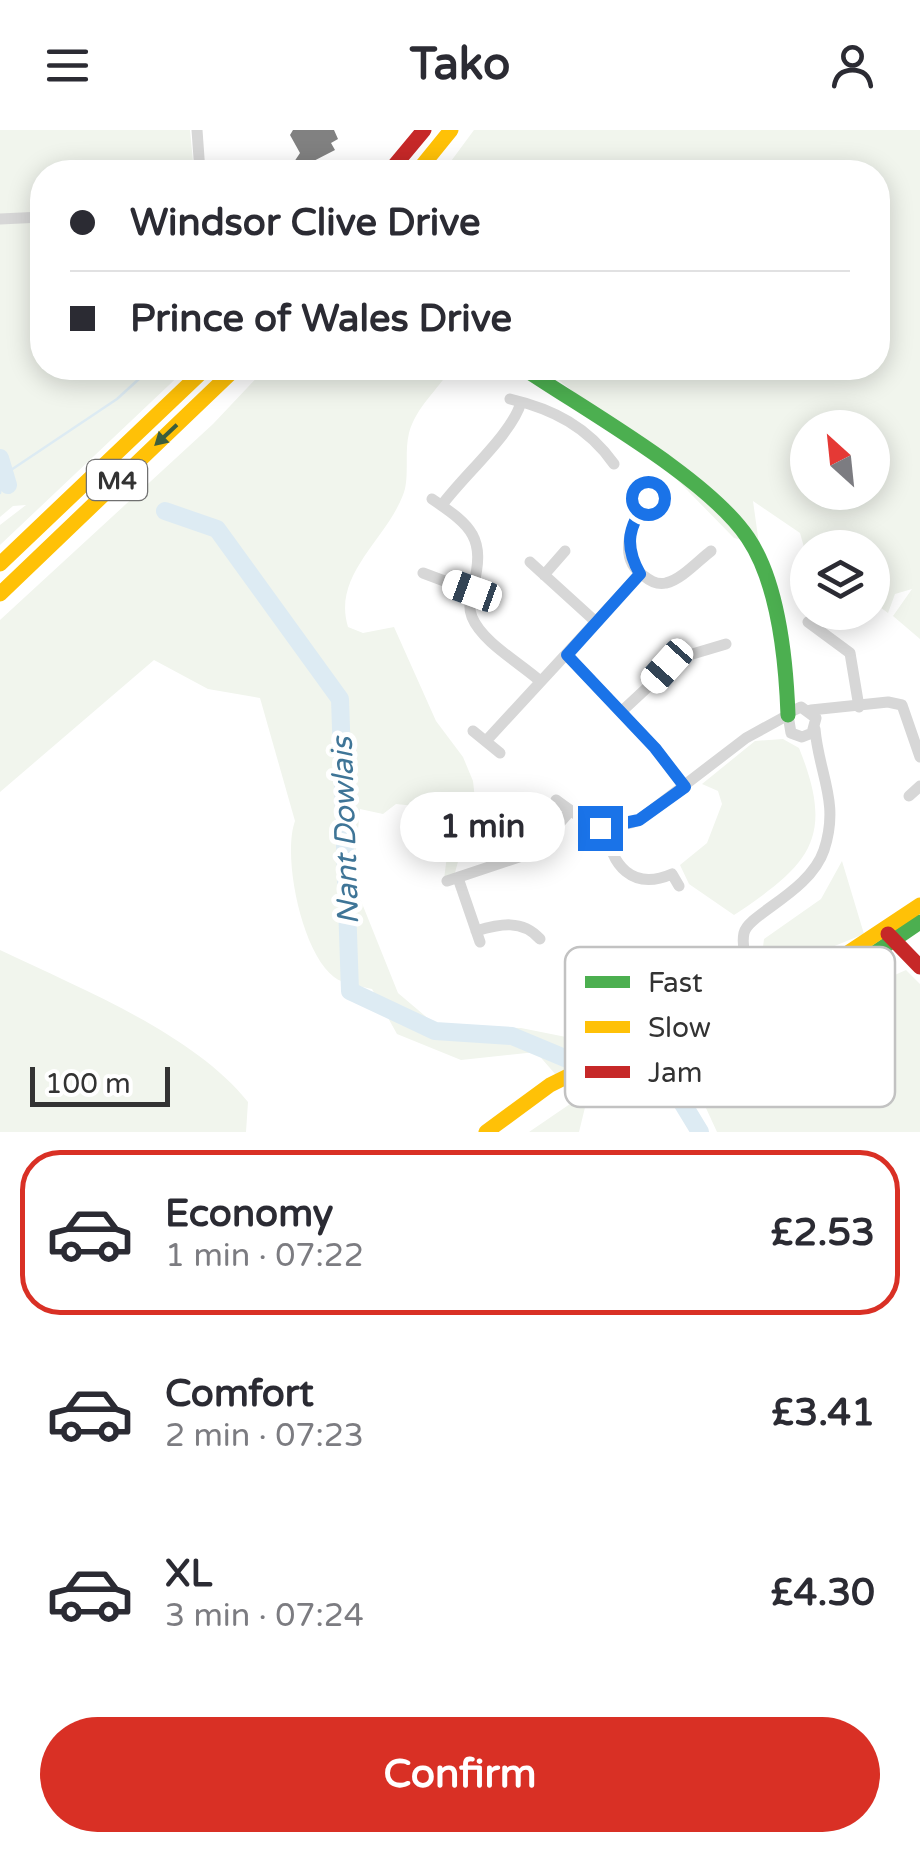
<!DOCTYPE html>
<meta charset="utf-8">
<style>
:root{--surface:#fff;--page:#f2f2f3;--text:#2b2b33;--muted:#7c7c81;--line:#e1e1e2;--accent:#d93025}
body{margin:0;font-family:"Varela Round",sans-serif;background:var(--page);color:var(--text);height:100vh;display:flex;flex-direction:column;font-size:38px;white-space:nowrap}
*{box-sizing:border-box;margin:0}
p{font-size:32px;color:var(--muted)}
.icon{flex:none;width:55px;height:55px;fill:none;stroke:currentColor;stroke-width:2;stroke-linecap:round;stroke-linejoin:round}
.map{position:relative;height:1002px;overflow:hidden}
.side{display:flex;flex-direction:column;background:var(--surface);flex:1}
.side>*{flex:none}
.guide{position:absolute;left:30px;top:30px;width:860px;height:220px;border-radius:40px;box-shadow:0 5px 25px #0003;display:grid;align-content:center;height:220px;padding:0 40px;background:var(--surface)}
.needle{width:65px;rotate:333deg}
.buttons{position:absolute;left:790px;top:280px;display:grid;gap:20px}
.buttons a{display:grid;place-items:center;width:100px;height:100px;border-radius:50%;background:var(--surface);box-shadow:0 5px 25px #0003;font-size:50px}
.scale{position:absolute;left:30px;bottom:25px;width:140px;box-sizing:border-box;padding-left:10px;border:5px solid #333;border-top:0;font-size:28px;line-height:35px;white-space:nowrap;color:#333;-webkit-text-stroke:8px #fff;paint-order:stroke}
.end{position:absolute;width:45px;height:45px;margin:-22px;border:12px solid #1a73e8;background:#fff;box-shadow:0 0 0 5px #fff}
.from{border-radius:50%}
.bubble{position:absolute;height:70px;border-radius:35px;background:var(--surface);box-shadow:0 5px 25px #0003;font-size:32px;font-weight:700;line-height:70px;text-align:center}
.car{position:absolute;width:30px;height:60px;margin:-30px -15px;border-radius:12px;box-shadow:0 0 8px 2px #0007;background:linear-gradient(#fff 24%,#345 0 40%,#fff 0 76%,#345 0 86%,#fff 0)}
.guide b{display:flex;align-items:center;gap:35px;height:95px;font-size:38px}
.guide b+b{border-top:2px solid var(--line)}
.guide i{width:25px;height:25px;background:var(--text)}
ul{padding:18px 0 0;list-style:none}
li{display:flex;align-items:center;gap:30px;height:165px;margin:0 20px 15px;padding:0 20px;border:5px solid transparent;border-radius:40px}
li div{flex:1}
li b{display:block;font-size:38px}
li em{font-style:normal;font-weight:700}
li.on{border-color:var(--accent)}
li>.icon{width:90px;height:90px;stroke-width:1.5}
.primary-button{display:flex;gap:20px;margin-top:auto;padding:20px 40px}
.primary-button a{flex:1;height:115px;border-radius:60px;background:var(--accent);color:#fff;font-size:40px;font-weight:700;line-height:115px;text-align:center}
header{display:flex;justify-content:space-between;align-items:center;height:130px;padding:0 40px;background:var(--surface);font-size:45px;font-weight:700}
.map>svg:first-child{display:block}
.green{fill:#f1f5ed;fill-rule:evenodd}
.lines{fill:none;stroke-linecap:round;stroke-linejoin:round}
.stream{stroke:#ddebf3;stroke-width:2.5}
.river{stroke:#ddebf3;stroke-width:18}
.building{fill:#818181}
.street{stroke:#d7d7d7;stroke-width:11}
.fast{stroke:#4caf50;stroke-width:15}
.slow{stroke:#ffc107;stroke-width:15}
.jam{stroke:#c62828;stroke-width:15}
.oneway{fill:#3c5e3d}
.route{stroke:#1a73e8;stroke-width:12}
.labels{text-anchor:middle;stroke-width:10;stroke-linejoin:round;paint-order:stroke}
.shield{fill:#fff;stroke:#707070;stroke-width:2.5}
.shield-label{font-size:25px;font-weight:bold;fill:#333}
.water-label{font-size:30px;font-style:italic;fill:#3f7597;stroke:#fff}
.key{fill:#fff;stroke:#c2c2c2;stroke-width:2.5}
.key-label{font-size:28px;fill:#333}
</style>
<header><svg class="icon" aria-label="menu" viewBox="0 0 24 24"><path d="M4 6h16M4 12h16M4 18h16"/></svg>Tako<svg class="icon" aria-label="person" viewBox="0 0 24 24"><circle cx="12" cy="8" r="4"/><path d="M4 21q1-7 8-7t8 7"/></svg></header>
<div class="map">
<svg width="920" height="1002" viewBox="0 0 920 1002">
<rect width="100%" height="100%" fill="#fff"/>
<path class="green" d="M0 0H190L194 42H42V238H187L0 415V395L26 375 13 376 0 387Z
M474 0H920V509L893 486 912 459 895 464 888 483 873 472 872 418H808L807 428 800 403 753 371 759 414 734 408 644 316 543 238H878V42H443ZM808 298H872V362H808Z
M266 238H451C438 260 416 277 409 303 404 323 410 348 403 365 386 410 332 445 348 497L363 503 394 497 436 591 463 627 473 651 475 669 453 750 444 749 453 680 396 674 383 684 360 679 353 751 398 863 437 896 521 898 571 908 588 903 597 924 556 945 536 922 461 930 397 904 372 859C360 856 343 854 334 847 302 823 282 727 295 691L260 568 208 559 154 530 0 662V490L213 294Z
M783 609 799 618C836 709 809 735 734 785L689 754 680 735 707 713 722 674 718 661 702 654 755 611Z
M842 731 864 804 783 837 770 838 762 825 764 809 821 769Z
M0 820C79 858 193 903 248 972L246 1002H0Z
M906 840 920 854V1002H717L700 965 639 935 686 915 735 902 766 884 854 863Z
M589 961 579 1002H529Z"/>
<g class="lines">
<path class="stream" d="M0 363 2 346 117 269 151 238"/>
<path class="river" d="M0 328 8 355
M165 381 217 399 340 569 350 861 435 901 512 906 572 931
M618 943 680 969 700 1002"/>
</g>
<path class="building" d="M293 0H334L338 9 331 13 335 20 300 38 294 32 300 23 290 5Z"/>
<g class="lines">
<path class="street" d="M197 0 200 42
M0 89 42 87
M510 269C553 279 588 297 614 334
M648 368C633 390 615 427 644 446 650 451 658 455 666 453 681 450 699 430 711 421
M432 369C472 396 486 408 473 457 470 466 468 477 472 487 482 512 520 533 540 551
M442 375C463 346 513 303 521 272
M530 432 596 492
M423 443 471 461
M544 445 565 421
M808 492 850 523 859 577
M567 525 655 618 685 657
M811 580 888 572 902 575 920 627
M621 582 679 528 726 514
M788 585 791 603 802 607 812 603 816 588 801 577 790 582
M473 601 500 623
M486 611 640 444
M909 666 920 656
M556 670C585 692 603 704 639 690L746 608 788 585
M607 697C610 736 633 761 672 744L679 756
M458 748 480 812
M447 751 534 722 570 681
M476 801C500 794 522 789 540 809
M757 864C752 847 740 821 744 803 748 784 810 762 824 720 840 672 819 645 815 599"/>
<path class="fast" d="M523 238C585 280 708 348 748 408 779 454 786 530 788 585
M713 886 851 839 920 792"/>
<path class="slow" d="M417 42 451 0
M0 434 206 238
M0 464 236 238
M486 1002 550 955 705 878 837 830 920 775"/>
<path class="jam" d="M389 42 424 0
M888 804 920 837"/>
</g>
<defs><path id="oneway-solid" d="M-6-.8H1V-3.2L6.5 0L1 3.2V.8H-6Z" transform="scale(2.5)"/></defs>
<use class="oneway" href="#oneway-solid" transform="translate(166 305) rotate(137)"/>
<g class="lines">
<path class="route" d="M600 698 639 690 685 657 655 618 567 525 640 444C623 414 629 396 648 368"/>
</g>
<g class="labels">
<rect class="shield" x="87" y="330" width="60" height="40" rx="8"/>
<g class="shield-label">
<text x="117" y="359">M4</text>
</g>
<g class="water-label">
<text transform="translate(345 701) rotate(-92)" y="10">Nant Dowlais</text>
</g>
</g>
<rect x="565" y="817" width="330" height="160" rx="15" class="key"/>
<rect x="585" y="846" width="45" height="12" fill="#4caf50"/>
<rect x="585" y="891" width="45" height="12" fill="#ffc107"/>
<rect x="585" y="936" width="45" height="12" fill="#c62828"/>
<g class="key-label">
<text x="648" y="862">Fast</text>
<text x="648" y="907">Slow</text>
<text x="648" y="952">Jam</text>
</g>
</svg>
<div class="buttons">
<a><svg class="needle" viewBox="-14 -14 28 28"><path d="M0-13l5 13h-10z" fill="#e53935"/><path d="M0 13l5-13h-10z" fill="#7c7c81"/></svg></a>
<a><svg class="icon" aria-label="layers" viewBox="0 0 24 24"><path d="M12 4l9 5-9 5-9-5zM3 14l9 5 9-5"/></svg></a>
</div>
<div class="scale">100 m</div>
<i class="end from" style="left:648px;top:368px"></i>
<i class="end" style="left:600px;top:698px"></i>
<div class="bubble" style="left:400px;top:662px;width:165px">1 min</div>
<i class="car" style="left:472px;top:461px;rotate:290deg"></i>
<i class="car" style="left:667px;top:536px;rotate:222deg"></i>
<div class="guide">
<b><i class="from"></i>Windsor Clive Drive</b>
<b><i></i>Prince of Wales Drive</b>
</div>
</div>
<section class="side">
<ul>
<li class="on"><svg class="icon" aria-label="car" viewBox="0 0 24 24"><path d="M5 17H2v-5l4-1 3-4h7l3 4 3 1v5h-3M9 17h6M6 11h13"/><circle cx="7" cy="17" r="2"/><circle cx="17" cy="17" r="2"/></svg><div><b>Economy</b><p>1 min · 07:22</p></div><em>£2.53</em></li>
<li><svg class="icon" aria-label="car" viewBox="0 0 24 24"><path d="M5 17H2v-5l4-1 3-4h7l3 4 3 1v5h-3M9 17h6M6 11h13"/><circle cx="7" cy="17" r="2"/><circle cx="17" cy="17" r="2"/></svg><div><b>Comfort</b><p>2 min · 07:23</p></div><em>£3.41</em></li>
<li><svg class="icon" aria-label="car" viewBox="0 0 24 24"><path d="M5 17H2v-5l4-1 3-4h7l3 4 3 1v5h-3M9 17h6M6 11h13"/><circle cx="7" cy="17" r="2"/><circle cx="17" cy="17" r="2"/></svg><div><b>XL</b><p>3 min · 07:24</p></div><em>£4.30</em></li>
</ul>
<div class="primary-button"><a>Confirm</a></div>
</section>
